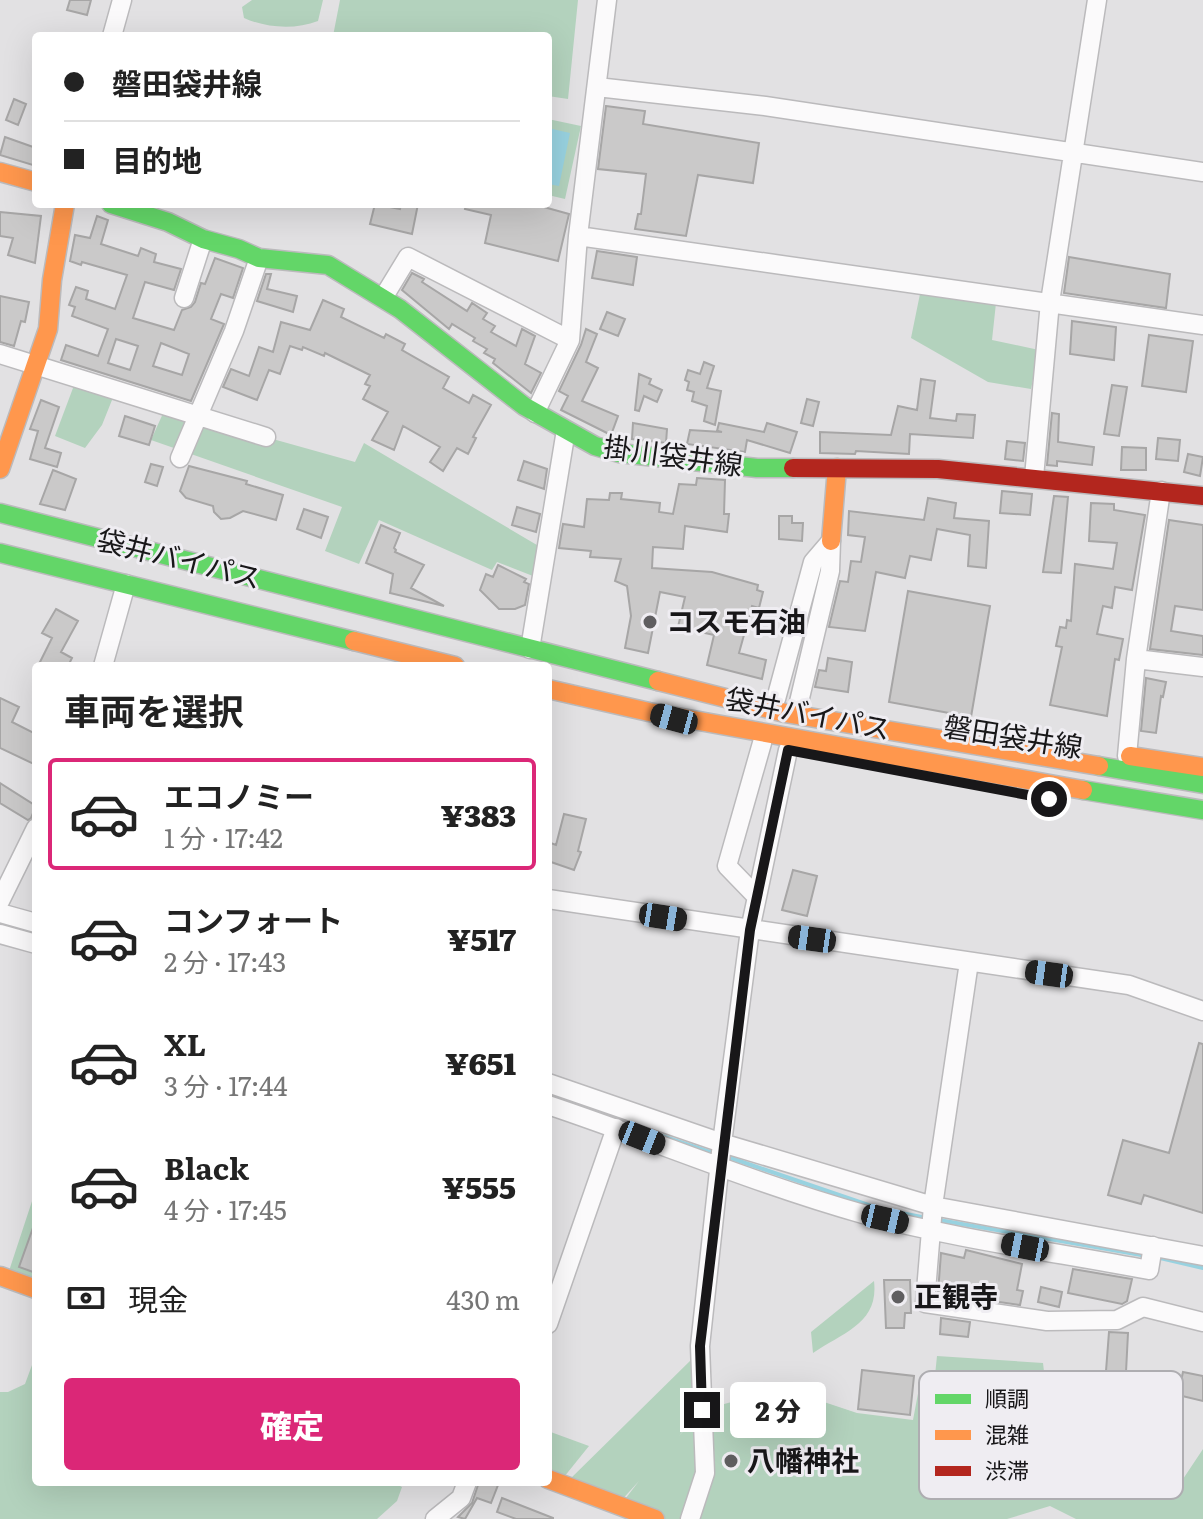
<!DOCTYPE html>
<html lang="ja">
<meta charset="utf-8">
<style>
:root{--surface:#fff;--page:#f6f6f6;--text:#222;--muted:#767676;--line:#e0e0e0;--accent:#db2777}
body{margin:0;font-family:Literata,"Noto Sans JP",serif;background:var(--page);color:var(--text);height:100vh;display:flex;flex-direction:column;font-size:30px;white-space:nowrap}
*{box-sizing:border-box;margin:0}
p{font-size:26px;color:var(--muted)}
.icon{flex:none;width:44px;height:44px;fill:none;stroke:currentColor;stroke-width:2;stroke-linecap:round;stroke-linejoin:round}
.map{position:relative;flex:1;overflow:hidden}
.drawer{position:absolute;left:32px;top:662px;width:520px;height:824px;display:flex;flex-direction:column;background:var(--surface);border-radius:8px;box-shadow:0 8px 32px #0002}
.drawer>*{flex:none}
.hud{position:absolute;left:32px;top:32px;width:520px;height:176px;border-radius:8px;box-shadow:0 8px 32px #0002;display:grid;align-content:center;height:176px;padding:0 32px;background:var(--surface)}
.end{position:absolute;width:36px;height:36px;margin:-18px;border:10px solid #181719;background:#fff;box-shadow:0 0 0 4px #fff}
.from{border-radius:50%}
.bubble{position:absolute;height:56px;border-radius:8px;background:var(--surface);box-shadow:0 8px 32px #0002;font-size:26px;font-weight:800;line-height:56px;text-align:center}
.car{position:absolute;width:24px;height:48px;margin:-24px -12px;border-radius:10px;box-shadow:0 0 6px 2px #0007;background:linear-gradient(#222 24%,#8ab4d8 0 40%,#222 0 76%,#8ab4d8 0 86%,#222 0)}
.hud b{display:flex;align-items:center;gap:28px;height:76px;font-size:30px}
.hud b+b{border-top:2px solid var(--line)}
.hud i{width:20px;height:20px;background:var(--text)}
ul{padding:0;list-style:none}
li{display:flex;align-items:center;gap:24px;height:112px;margin:0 16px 12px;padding:0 16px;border:4px solid transparent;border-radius:8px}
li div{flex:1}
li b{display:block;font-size:30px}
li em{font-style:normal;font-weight:800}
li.current{border-color:var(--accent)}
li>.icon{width:72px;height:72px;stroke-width:1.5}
h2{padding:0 32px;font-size:36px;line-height:96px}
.pay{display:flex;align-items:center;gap:20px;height:88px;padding:0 32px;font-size:30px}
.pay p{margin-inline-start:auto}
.action{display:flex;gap:16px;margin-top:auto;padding:16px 32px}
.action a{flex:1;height:92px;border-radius:8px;background:var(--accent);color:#fff;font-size:32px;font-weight:800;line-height:92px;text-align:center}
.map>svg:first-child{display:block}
.green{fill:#b3d2bd}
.water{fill:#98d2e0}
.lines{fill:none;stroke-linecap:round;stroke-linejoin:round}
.stream{stroke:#98d2e0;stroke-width:4}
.building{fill:#cac9c9;stroke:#a7a6a6;stroke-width:2;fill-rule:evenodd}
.street-casing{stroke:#bbbabc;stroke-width:21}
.fast-casing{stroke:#bbbabc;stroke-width:21}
.slow-casing{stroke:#bbbabc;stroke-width:21}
.jam-casing{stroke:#bbbabc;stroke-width:21}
.street{stroke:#fbfafb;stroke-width:18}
.fast{stroke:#63d668;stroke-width:18}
.slow{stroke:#ff974d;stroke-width:18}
.jam{stroke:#b3261e;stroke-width:18}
.route{stroke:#181719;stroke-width:10}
.poi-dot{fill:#5f5e60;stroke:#efedf2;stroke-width:3}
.labels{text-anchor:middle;stroke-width:6;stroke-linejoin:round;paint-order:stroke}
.street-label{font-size:28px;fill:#181719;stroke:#efedf2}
.poi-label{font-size:28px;font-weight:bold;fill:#181719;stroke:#efedf2;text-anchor:start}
.key{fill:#efedf2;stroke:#aeadb1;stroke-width:2}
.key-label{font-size:22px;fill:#181719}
</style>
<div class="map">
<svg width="1203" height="1519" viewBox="0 0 1203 1519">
<rect width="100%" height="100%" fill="#e2e1e3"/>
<path class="green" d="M252 0H323L318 21C295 30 266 28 244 18L242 7Z
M340 0H578L568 99 548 96V36H333Z
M548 119 581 126 565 199 548 195Z
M921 289 996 303 992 340 1039 350 1031 389 988 382 911 338Z
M76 380 116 390 102 425 85 448 55 436Z
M165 409 355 462 364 443 542 548 538 578 497 562 492 570 379 520 359 564 325 551 342 507 151 440Z
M36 1189V1284L8 1274Z
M874 1281C879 1323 844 1332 813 1353L811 1332Z
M937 1356 1043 1363 1045 1380C1073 1378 1112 1373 1135 1388L1132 1406 1083 1409 1103 1428 1110 1455 1056 1446 1048 1464C1095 1483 1134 1482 1183 1479L1203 1449V1519H1076L1050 1506 1007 1519H656L619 1507 639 1481 619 1503 568 1481 692 1359 699 1410 679 1436 702 1410 787 1387 815 1388V1399L857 1413 913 1420 920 1383 934 1385Z
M32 1365 36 1366V1482H392L402 1487 397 1501 377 1519H0V1392H8L25 1384Z
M548 1431 589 1446 564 1477 548 1471Z"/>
<path class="water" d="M548 128 570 133 559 186 548 184Z"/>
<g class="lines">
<path class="stream" d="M641 1129 716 1154
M725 1156 880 1209 927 1218
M939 1220 1147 1256
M1156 1257 1203 1268"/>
</g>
<path class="building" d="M70 0H91L87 15 67 10Z
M14 99 26 104 18 125 6 120Z
M606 106 645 111 643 124 759 143 753 183 698 175 686 236 635 229 638 214H641L646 174 598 169Z
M5 137 36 148V166L0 155Z
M375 204 400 209 401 204H418L412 234 370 224Z
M466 204H533L569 214 558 261 485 243 491 215 465 209Z
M0 212 41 216 35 263 8 255 13 238 0 236Z
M97 216 108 220 101 244 138 256 141 248 156 254 154 262 181 269 174 290 145 282 133 318 174 330 182 310 191 307 195 302 201 283 205 284 215 258 243 268 233 298 221 294 211 319 224 324 191 401 61 360 66 345 98 356 108 329 72 316 75 307 69 305 76 287 88 291 86 299 115 309 127 275 82 262 81 265 70 261 75 235 90 238ZM116 339 138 346 130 370 108 363ZM161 343 189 354 182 375 153 366Z
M597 251 637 257 633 285 592 278Z
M1069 257 1170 274 1166 308 1064 293Z
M412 273 424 279 422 282 467 311 472 303 487 313 483 319 495 326 491 332 516 346 522 329 535 336 525 364 541 373 531 393 493 363 495 359 484 353 487 349 473 341 475 338 452 324 449 329 402 290Z
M266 274H271L267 289 297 296 293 312 257 301Z
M0 296 29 302 25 322 21 321 14 346 0 342Z
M323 300 344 309 341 317 384 338 386 334 405 344 402 350 449 377 443 388 469 403 473 395 491 405 473 437 476 438 468 454 457 448 443 471 430 462 440 447 403 426 394 450 372 440 388 412 363 399 370 386 365 384 370 375 325 353 324 356 303 347 302 350 290 346 280 374 269 370 257 400 223 387 231 369 249 376 259 347 273 352 281 322 310 330Z
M607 312 625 319 618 336 600 329Z
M1072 321 1116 327 1114 360 1070 354Z
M586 329 597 334 586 362 598 368 582 401 618 416 611 435 561 410 568 396 559 391 581 345Z
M1149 335 1193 341 1186 392 1142 386Z
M704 362 714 366 707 388 721 391 715 425 704 421 707 406 692 401 694 392 687 390 689 382 685 380 688 370 700 374Z
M639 374 651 379 649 384 662 390 657 402 644 396 639 411 635 410Z
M921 379 935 381 930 418 956 421 957 414 975 415 973 438 910 434 909 454 856 451 855 454 820 453V432L891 435 898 406 917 410Z
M1112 385 1127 387 1119 436 1104 434Z
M807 399 819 402 813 426 801 423Z
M41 400 59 407 45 448 61 453 57 467 30 459 38 431 30 429Z
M1052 413 1059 414 1058 442 1094 447 1092 465 1057 461V466L1047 465Z
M125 416 155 426 149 445 119 436Z
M633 423 667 429 666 443 632 439Z
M719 423 764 432 767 423 797 432 790 453 747 440 745 452 687 444 690 430 722 432 717 431Z
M1158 438 1180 440 1178 461 1156 459Z
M1007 441 1025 443 1023 461 1005 459Z
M1122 447 1146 448V470H1121Z
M1188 454 1203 457 1200 476 1184 472Z
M524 461 547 469 544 489 518 480Z
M151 464 163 467 157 486 145 482Z
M189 466 247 481 246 484 283 495 276 520 243 511 230 518 221 519 214 512 213 506 186 498 180 491Z
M53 470 76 479 65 510 40 504Z
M697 478 725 480 724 514H729L727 532 685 526 683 549 653 547 652 568 712 572 758 585 757 590 763 592 759 608 752 606 739 653 766 660 762 679 707 665 714 635 678 627 685 597 660 592 648 653 625 648 631 616 627 586 615 581 621 559 590 557 591 551 559 548 563 524 584 527 587 499 609 500 610 493H622L621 499 660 503 659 512 673 514 679 484 696 485Z
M1002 491 1032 494 1030 515 1000 513Z
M1054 496 1068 497 1061 573 1043 572Z
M928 498 956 503 954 518 989 521 986 568 968 566 970 535 937 529 931 560 910 556 905 578 876 572 865 631 829 627 840 581 848 582 851 561 861 562 865 537 848 535 849 511 924 520Z
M1091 503 1114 504V510L1145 515 1132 590 1115 587 1112 608 1103 606 1097 634 1123 639 1119 660 1115 659 1107 716 1050 705 1062 647 1056 646 1060 627 1066 628 1067 620 1071 621 1075 564 1113 569 1117 543 1089 541Z
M517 507 540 514 536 532 512 525Z
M304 509 328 517 321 538 297 529Z
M779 516H792V523H803L802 541 779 539Z
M1169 520 1203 525V610L1175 606 1171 631 1203 636V655L1150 649Z
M381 525 400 533 394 548 396 550 395 552 424 565 411 588 444 606 390 593 393 574 366 563Z
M498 565 526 579 524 582 529 584 525 605 515 609H499L480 590 486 574 493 577Z
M908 591 990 606 971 717 889 702Z
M56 609 78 621 61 652 72 658 68 666H38L52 638 42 633Z
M828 658 852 662 848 692 815 687 819 670 826 671Z
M1146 678 1166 682 1163 697 1161 696 1156 733 1141 731Z
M0 698 19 707 12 722 36 734V765L0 748Z
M0 783 36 806 31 818 28 820 0 803Z
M564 814 586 819 578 851 581 852 574 870 548 861V842L556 845Z
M793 870 817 876 807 916 782 910Z
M1199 1043 1203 1044V1213L1144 1195 1141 1204 1108 1195 1123 1140 1169 1153Z
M34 1225H36V1273L19 1267Z
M966 1250 1022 1264 1017 1290 1023 1291 1020 1305 938 1293 941 1253 964 1258Z
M1073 1269 1132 1279 1127 1301 1122 1304 1068 1293Z
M884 1280H910L911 1313H905L904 1328H886Z
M1041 1287 1062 1292 1059 1307 1038 1302Z
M941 1318 970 1322 968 1337 940 1334Z
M1109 1332 1128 1333 1126 1372 1106 1371Z
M862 1370 914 1376 910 1415 858 1409Z
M1183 1372 1203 1376V1401L1178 1395Z
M479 1482 498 1485 491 1503 477 1498 465 1519 458 1517 472 1503Z
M502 1498 553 1518V1519H516L497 1512Z"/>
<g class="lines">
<g class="street-casing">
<path id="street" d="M112 36 122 0
M597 87 765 106 1203 172
M578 236 1203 325
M184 298 203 239
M383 298 408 257 570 340
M0 354 266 437
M535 413 570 340 578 236 607 0
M180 458 234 331 259 258
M1034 477 1050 302 1097 0
M530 649 566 430
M1136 659 1203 667
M103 666 126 584
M776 699 813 562 831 541
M799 702 830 571 831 541
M1127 756 1136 659 1161 491
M757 897 727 866 762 743
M548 899 1129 985 1203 1011
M0 901 36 828
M0 913 36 923
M0 934 36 944
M969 962 933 1206 925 1303 1047 1321 1117 1320 1143 1307 1203 1322
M548 1083 722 1143 933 1206 1203 1256
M548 1105C653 1140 756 1184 863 1214 956 1239 1054 1252 1149 1270L1153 1246
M548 1324 616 1128
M435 1519 461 1498 467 1482
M690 1519 705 1473 700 1346 722 1143 750 930 788 750"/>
</g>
<g class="fast-casing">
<path id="fast" d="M111 204 168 222 203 239 239 249 259 258 328 265 400 309 524 406 595 446 619 453 757 468H793
M0 513 658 681
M0 553 354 641
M1099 766 1203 784
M1083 790 1203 810"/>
</g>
<g class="slow-casing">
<path id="slow" d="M0 172 36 182
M0 469 48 329 52 280 65 204
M831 541 837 468
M354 641 455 666
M658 681 785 713 1099 766
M548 689 649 712 1083 790
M1130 756 1203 767
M0 1276 36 1289
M548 1479 655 1519"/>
</g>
<g class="jam-casing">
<path id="jam" d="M793 468 938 469 1203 496"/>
</g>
<use href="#street" class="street"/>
<use href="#fast" class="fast"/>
<use href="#slow" class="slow"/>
<use href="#jam" class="jam"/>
</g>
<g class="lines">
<path class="route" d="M702 1410 700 1346 750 930 788 750 1049 799"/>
</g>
<g class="poi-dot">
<circle cx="650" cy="622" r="8"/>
<circle cx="898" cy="1297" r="8"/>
<circle cx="731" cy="1461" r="8"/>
</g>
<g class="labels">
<g class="street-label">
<text transform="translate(673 456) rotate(8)" y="10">掛川袋井線</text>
<text transform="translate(179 559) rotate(14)" y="10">袋井バイパス</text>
<text transform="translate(808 714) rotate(11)" y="10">袋井バイパス</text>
<text transform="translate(1013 737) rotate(9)" y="10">磐田袋井線</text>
</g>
<g class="poi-label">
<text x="666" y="632">コスモ石油</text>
<text x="914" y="1307">正観寺</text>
<text x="747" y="1471">八幡神社</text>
</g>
</g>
<rect x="919" y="1371" width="264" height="128" rx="12" class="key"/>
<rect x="935" y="1394" width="36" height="10" fill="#63d668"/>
<rect x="935" y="1430" width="36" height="10" fill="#ff974d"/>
<rect x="935" y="1466" width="36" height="10" fill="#b3261e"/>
<g class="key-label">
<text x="985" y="1407">順調</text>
<text x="985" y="1443">混雑</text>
<text x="985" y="1479">渋滞</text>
</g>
</svg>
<i class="end from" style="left:1049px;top:799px"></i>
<i class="end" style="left:702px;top:1410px"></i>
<div class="bubble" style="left:730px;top:1382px;width:96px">2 分</div>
<i class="car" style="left:674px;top:719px;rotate:285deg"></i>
<i class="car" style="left:663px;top:917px;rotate:99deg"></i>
<i class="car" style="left:812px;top:939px;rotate:278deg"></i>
<i class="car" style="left:1049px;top:974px;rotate:278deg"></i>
<i class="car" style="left:642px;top:1138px;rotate:112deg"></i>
<i class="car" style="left:885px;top:1219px;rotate:103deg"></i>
<i class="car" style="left:1025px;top:1247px;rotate:281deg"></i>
<div class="hud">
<b><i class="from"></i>磐田袋井線</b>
<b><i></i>目的地</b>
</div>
<section class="drawer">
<h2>車両を選択</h2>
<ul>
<li class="current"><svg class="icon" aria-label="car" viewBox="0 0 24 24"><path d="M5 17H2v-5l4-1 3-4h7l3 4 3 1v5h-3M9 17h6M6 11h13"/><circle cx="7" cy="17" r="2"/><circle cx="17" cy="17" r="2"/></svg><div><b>エコノミー</b><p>1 分 · 17:42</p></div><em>¥383</em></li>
<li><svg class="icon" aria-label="car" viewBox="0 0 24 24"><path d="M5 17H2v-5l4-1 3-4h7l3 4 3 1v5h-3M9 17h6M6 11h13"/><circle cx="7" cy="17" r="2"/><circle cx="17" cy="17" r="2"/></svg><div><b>コンフォート</b><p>2 分 · 17:43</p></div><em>¥517</em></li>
<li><svg class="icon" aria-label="car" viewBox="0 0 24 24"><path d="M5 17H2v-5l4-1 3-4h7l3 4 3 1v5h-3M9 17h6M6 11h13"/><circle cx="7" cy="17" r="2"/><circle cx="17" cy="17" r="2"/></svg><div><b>XL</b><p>3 分 · 17:44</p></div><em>¥651</em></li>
<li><svg class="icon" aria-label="car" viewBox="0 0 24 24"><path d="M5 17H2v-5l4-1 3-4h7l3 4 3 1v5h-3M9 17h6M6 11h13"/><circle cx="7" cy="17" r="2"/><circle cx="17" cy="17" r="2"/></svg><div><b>Black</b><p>4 分 · 17:45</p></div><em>¥555</em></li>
</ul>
<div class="pay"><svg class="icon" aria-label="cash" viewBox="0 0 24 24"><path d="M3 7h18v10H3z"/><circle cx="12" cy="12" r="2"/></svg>現金<p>430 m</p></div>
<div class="action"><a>確定</a></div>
</section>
</div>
